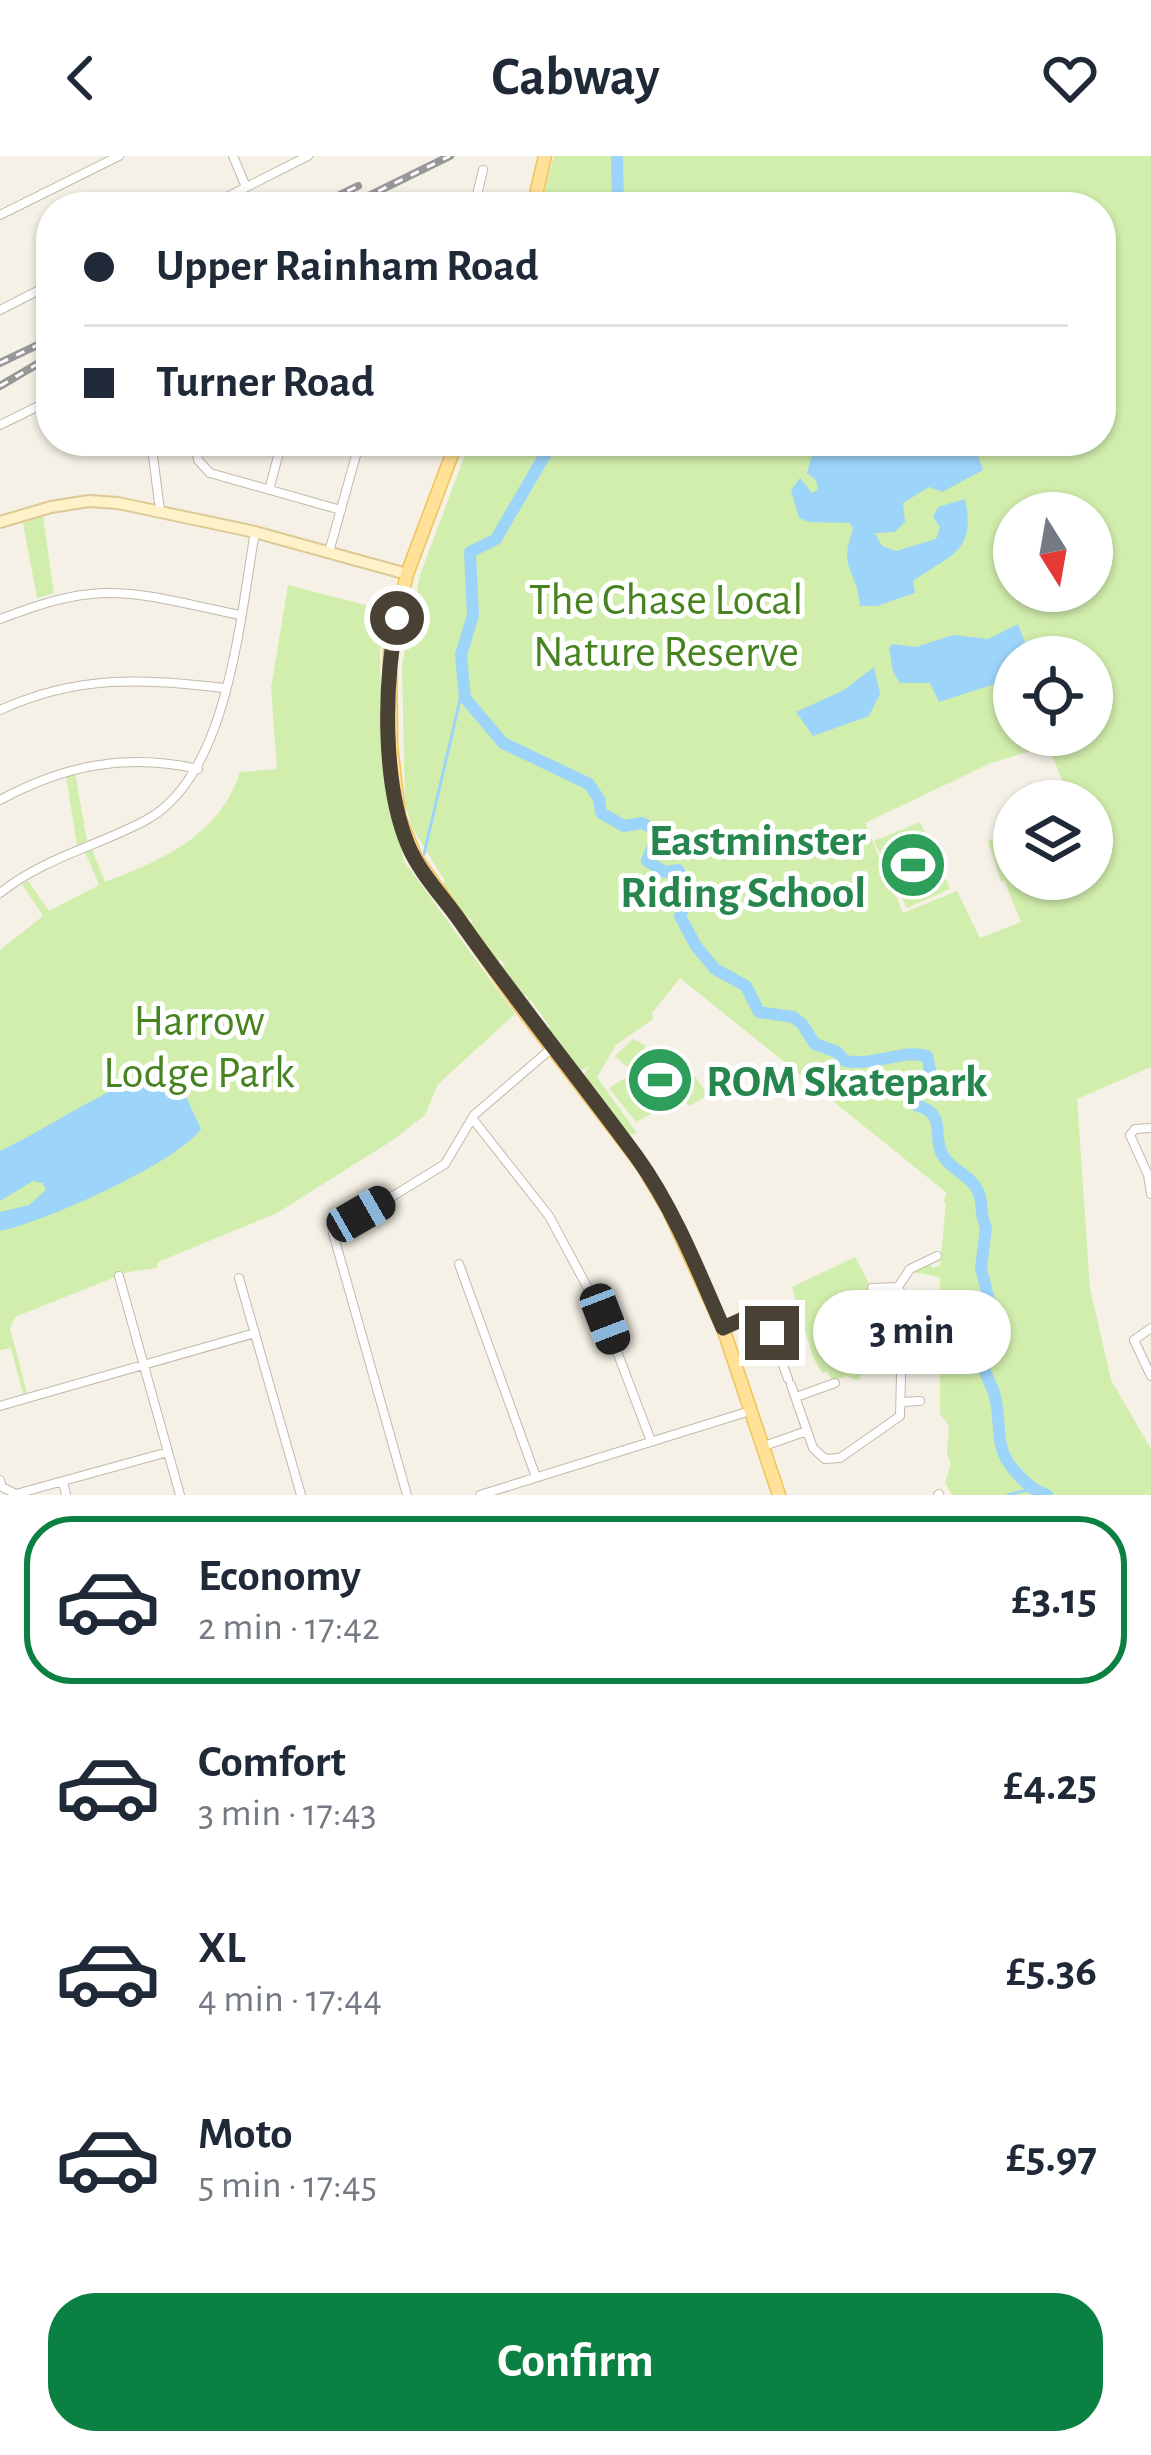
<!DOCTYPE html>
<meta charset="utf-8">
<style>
:root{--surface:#fff;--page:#f2f2f3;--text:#1f2937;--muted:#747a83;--line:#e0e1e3;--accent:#0b8043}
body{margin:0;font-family:"Alegreya Sans",sans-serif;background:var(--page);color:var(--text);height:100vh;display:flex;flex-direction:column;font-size:45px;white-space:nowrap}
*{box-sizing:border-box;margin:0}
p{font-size:39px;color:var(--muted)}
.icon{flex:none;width:66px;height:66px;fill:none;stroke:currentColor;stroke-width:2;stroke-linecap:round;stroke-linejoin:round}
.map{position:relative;height:1339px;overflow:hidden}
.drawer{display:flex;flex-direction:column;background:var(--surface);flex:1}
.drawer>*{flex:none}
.top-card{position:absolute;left:36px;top:36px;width:1080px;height:264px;border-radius:48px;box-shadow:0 3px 9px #0004;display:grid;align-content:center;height:264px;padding:0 48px;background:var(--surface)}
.needle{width:78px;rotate:169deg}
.tools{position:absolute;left:993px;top:336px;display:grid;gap:24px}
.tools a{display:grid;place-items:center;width:120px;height:120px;border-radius:50%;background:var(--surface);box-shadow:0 3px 9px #0004;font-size:60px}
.end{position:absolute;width:54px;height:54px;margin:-27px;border:15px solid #4a4135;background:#fff;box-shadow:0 0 0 6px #fff}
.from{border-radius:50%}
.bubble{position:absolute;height:84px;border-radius:42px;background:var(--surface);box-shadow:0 3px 9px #0004;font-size:39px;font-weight:600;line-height:84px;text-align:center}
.car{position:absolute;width:36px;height:72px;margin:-36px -18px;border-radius:15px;box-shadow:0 0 9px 3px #0007;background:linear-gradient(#222 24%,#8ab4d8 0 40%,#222 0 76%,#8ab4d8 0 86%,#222 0)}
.top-card b{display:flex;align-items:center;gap:42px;height:114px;font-size:45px}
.top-card b+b{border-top:3px solid var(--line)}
.top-card i{width:30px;height:30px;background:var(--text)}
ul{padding:21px 0 0;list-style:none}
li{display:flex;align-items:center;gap:36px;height:168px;margin:0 24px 18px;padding:0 24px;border:6px solid transparent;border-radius:48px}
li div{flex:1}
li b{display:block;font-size:45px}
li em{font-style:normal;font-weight:600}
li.active{border-color:var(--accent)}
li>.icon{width:108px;height:108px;stroke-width:1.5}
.primary-button{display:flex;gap:24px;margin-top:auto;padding:24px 48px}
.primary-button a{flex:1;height:138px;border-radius:48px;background:var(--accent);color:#fff;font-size:48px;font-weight:600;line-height:138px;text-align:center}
header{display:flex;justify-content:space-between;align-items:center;height:156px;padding:0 48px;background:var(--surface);font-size:54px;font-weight:600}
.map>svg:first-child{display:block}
.green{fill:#d1eeac;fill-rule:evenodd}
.water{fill:#9dd4f9}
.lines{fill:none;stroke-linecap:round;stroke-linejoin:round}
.stream{stroke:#9dd4f9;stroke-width:3}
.river{stroke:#9dd4f9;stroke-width:12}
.street-casing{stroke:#c2b9a9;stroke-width:10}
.secondary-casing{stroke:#dec994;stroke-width:14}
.primary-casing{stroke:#f1c359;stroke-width:15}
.street{stroke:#fff;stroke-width:8}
.secondary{stroke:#fff1c8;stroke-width:10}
.primary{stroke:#ffe197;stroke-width:12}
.rail-casing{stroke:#979797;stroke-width:8}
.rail{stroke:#fff;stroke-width:3;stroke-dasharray:9;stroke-linecap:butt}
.route{stroke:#4a4135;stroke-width:15}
.labels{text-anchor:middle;stroke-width:10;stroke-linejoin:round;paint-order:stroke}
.park-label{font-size:45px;fill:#478321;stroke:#fff}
.leisure-label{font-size:45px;font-weight:bold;fill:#27864d;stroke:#fff;text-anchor:end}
</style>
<header><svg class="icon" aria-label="back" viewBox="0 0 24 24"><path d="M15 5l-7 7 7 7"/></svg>Cabway<svg class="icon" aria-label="heart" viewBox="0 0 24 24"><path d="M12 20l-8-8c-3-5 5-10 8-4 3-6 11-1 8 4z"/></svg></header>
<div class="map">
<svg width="1151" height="1339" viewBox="0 0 1151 1339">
<rect width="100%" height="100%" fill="#f5f1e7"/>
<path class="green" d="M554 0H1151V911L1077 943 1090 1132 1111 1224 1151 1293V1339H952L945 1327 951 1308 947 1298 949 1270 940 1258V1121L913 1116 929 1107 933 1112 940 1109 946 1048 943 1045 947 1037 680 822 652 857 653 863 616 889 597 921 637 977 627 980 583 921 589 910 575 918 571 907 546 879 550 871 530 843 527 855 524 845 529 842 509 829 497 809 506 810 500 803 496 809 470 771 472 764 465 760 443 728 445 725 413 673 405 649 402 509 420 419 470 285H1101V51H540ZM1014 357H1092V435H1014ZM1014 501H1092V579H1014ZM1048 590 1065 631 1053 637 1057 645H1092V723H1014V673L988 685 1001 725 1004 724 1021 766 980 782 957 735 903 757 865 667 991 607Z
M43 360 54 437 37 442 23 367Z
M288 429 388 455V483L380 493 382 598 404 705 515 858 438 928 425 959 393 984 277 1057 158 1106 157 1112 128 1116 15 1161 10 1172 27 1237 23 1238 11 1192 0 1194V794L43 760 22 728 28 725 49 755 99 729 85 696 92 693 105 726C163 704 220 679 240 616L277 613 271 532Z
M75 617 87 685 77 689 66 620Z
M920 666 950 733 907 752 874 685Z
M633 883 645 889 644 896 654 907 676 893 708 939 689 950 682 941 636 966 609 932 634 917 615 900Z
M855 1101 871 1131V1136L866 1137V1210L858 1225 847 1220 833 1225 827 1216 822 1217 813 1201 792 1131Z"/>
<path class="water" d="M796 285H973L983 314 942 336 929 331 903 347 905 366 895 376 875 377 882 390 896 395 936 383 940 371 933 361 938 351 965 343C976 396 953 397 913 425L915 437 877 450H860C857 412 838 416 853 373L850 367 809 366 799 362 791 334 800 322 812 337 818 334 816 324 807 317 812 299Z
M1018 468 1031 501H1014V522L939 546 930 527H900L893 516 889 492 892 488 916 491 953 479 988 483Z
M874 511 880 538 869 560 813 580 796 556 844 534Z
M142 910 167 913 186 941 201 973C177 1007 42 1067 0 1075V1056L29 1049 46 1034 43 1027 33 1025 0 1045V995C48 972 95 939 144 920Z"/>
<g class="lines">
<path class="stream" d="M424 698 464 527
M1008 1339 1031 1333"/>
<path class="river" d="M617 0 618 51
M553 285 496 383 470 396 473 459 461 499 465 542 503 587 589 628 599 643 601 657 624 670 642 667 654 673 656 682 647 705 665 716 678 714 691 733 680 760 696 790 715 813 746 830 759 856 793 861 802 868 815 888 837 896 845 905C878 910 901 893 927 900L932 923 919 928 916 949C945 958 934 973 940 993 946 1013 970 1017 978 1035 984 1047 979 1059 986 1071L981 1112 992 1157C988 1165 981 1174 979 1183 976 1205 988 1219 994 1237 1000 1255 997 1277 1002 1293 1007 1311 1031 1335 1047 1339"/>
<g class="street-casing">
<path id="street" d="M233 0 246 31
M207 51 308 0
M474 51 483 14
M0 59 119 0
M0 154 51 128
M0 269 51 244
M151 285 160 354
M153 293 195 285 198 304 210 317 341 354
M269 334 282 285
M329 396 360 285
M0 463C30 452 59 441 91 438 139 433 193 450 240 459
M0 554C80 518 140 523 224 532
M0 644C65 609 126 597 198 613
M0 737C45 701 99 690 148 663 229 617 240 460 255 376
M472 962 549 1060 605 1164 651 1285
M1151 972 1135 973 1130 979 1148 1019 1151 1038
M459 1108 536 1321
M119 1120 180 1339
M239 1122 301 1339
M872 1132 898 1131
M723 1172 763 1154 788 1223
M1151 1172 1134 1184 1151 1220
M771 1177 800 1167
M791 1229 813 1292 825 1303 840 1302 900 1260 903 1142 898 1131 910 1113 937 1100
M796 1241 835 1227
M902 1246 920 1245
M0 1250 255 1177
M764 1290 807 1275
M0 1324 2 1331 16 1338 168 1296
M63 1326 66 1339
M407 1339 333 1077 445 1008 474 959 552 892
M480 1339 750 1255
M938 1339 939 1338"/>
</g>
<g class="secondary-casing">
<path id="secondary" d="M0 366 51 351 89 345 118 347 255 376 407 418"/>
</g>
<g class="primary-casing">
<path id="primary" d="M533 51 545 0
M457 285 407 418 390 495 391 589 399 660 416 702 519 849 642 1009 669 1055 723 1172 779 1339"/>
</g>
<use href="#street" class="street"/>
<use href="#secondary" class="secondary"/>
<use href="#primary" class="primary"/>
<g class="rail-casing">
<path id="rail" d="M315 51 358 30
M346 51 450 0
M0 207 46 185
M0 230 51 200"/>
</g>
<use href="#rail" class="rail"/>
</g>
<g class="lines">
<path class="route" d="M397 462C384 528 382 626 408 689 419 716 443 741 460 765 516 845 578 921 636 1000 673 1051 698 1114 723 1172L763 1154 772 1177"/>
</g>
<defs>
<g id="stadium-disc" transform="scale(3.45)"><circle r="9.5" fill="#2e9e5b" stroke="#fff"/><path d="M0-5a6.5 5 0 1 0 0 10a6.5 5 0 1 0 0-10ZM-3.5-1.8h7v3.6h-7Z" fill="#fff"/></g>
</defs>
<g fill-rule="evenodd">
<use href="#stadium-disc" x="913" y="709"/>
<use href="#stadium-disc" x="660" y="924"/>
</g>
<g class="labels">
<g class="park-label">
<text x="666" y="458">The Chase Local<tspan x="666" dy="52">Nature Reserve</tspan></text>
<text x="199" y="879">Harrow<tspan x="199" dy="52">Lodge Park</tspan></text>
</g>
<g class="leisure-label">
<text x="866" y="699">Eastminster<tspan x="866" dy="52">Riding School</tspan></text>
<text x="706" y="940" text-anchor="start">ROM Skatepark</text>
</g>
</g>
</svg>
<div class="tools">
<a><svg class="needle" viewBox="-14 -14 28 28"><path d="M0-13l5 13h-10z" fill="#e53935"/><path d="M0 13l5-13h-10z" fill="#747a83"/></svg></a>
<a><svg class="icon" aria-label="locate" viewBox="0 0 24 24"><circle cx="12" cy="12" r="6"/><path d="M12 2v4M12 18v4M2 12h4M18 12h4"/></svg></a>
<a><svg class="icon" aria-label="layers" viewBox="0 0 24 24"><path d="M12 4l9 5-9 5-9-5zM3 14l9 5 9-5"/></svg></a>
</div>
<i class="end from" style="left:397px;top:462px"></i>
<i class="end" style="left:772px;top:1177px"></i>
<div class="bubble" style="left:813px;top:1134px;width:198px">3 min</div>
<i class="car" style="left:361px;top:1058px;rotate:60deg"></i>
<i class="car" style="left:605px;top:1163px;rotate:159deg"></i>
<div class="top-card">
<b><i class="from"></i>Upper Rainham Road</b>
<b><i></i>Turner Road</b>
</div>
</div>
<section class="drawer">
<ul>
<li class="active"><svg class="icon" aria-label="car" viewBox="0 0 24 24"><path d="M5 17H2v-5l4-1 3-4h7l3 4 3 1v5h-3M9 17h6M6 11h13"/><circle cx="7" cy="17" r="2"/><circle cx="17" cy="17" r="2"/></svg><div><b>Economy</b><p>2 min · 17:42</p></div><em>£3.15</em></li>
<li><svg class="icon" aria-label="car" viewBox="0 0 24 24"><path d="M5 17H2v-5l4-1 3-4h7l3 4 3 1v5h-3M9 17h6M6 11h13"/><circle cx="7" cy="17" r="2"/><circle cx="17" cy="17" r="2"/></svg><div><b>Comfort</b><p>3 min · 17:43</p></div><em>£4.25</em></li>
<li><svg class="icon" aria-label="car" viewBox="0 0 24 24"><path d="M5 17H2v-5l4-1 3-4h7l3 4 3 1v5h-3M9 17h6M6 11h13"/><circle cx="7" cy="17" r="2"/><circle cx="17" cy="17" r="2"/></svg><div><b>XL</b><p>4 min · 17:44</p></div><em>£5.36</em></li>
<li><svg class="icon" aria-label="car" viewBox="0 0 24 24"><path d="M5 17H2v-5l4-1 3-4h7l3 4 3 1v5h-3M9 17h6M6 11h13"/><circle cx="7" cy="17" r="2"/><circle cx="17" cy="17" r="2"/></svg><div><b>Moto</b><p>5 min · 17:45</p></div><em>£5.97</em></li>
</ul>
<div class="primary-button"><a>Confirm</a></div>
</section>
